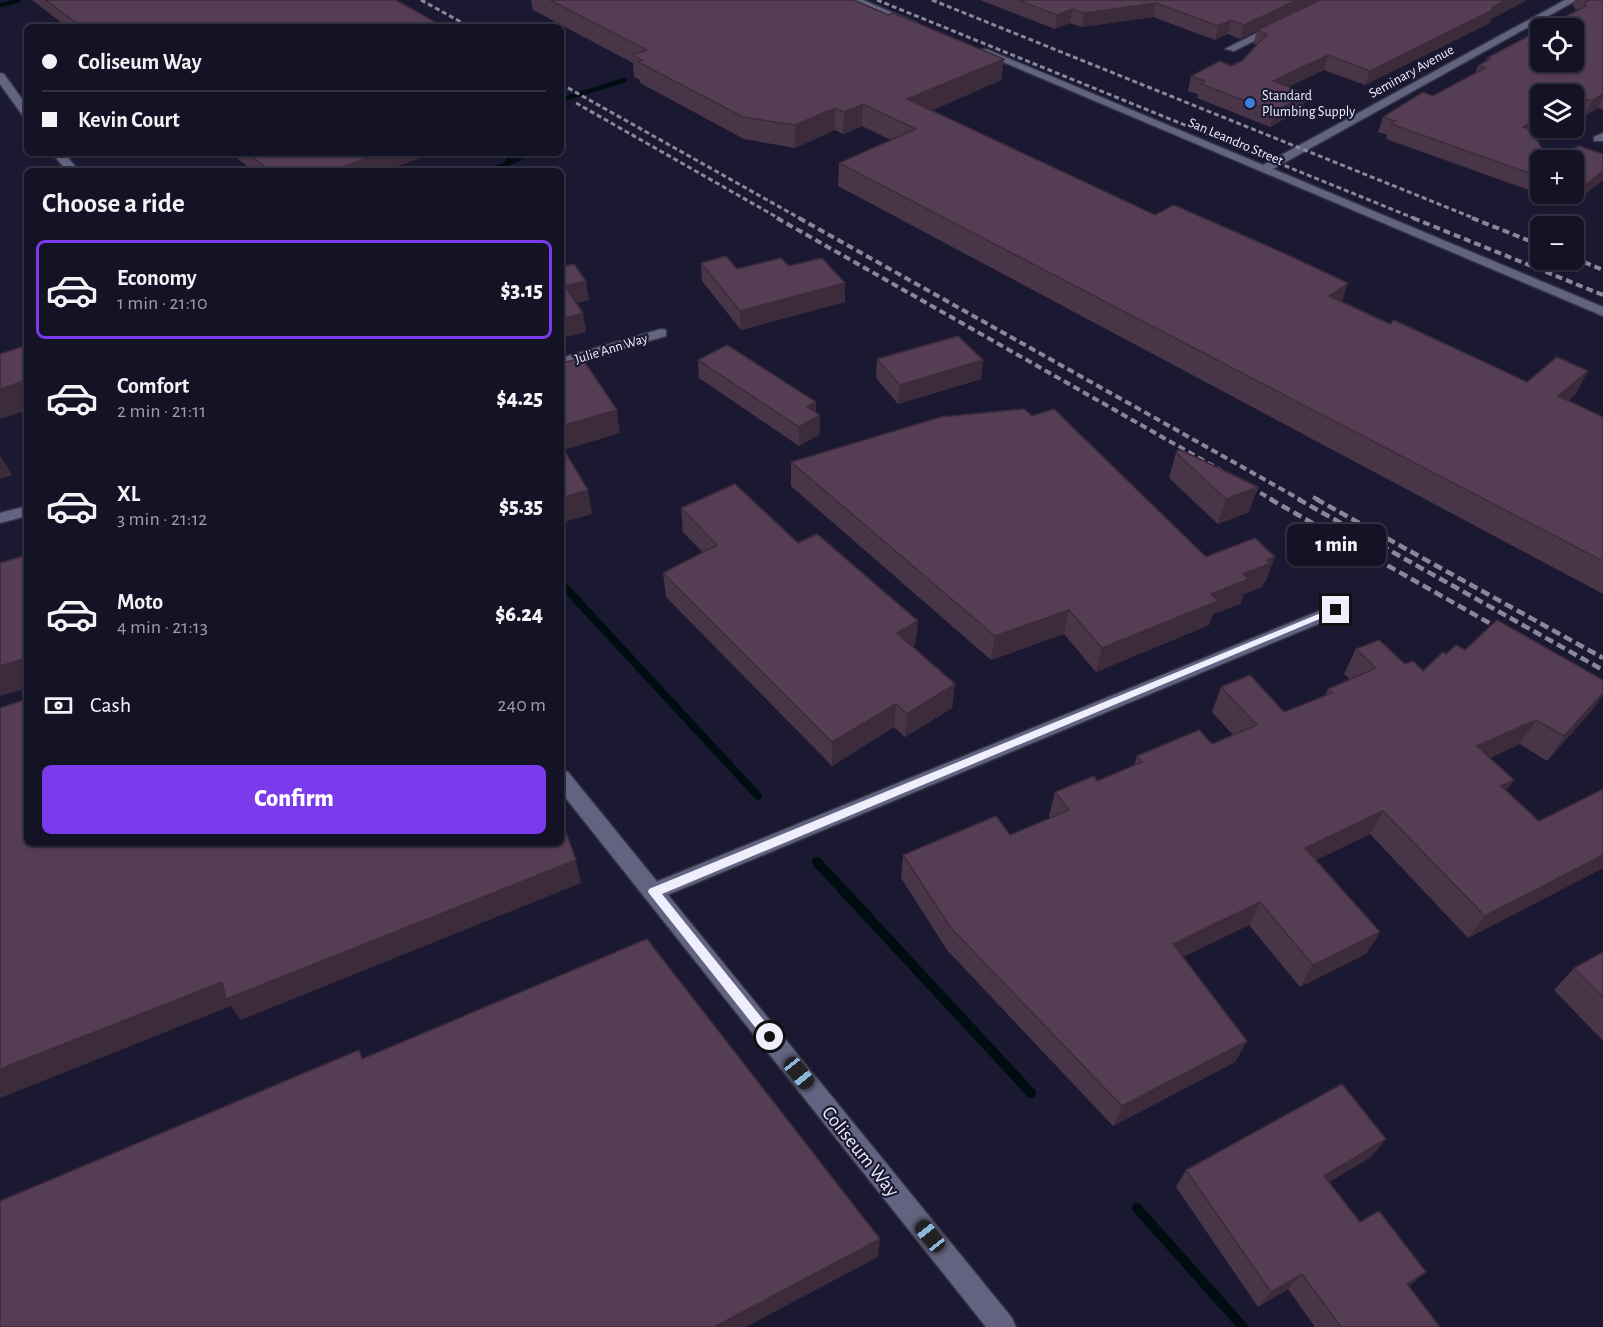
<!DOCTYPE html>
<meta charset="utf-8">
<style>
:root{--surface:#141326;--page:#212032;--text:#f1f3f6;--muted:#9d9ea7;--line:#333243;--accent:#7c3aed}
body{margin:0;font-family:"Alegreya Sans",sans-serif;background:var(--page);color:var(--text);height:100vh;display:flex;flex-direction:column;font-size:22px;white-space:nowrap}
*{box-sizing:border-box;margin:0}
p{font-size:20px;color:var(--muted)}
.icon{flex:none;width:33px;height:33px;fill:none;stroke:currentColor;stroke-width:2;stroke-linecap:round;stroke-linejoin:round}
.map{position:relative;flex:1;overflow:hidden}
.panel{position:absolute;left:24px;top:168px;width:540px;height:678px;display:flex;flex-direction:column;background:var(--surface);border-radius:9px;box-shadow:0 2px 4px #0004,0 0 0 2px var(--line)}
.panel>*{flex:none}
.banner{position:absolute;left:24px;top:24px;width:540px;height:132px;border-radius:9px;box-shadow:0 2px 4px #0004,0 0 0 2px var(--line);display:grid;align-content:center;height:132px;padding:0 18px;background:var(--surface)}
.tools{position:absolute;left:1530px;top:18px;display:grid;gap:12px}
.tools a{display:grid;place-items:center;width:54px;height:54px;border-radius:9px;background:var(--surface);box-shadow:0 2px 4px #0004,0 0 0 2px var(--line);font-size:30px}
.end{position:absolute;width:27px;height:27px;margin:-14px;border:8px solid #eeeefc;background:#111;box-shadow:0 0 0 3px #111}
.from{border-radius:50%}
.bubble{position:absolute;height:42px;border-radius:9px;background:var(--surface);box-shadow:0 2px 4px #0004,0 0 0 2px var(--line);font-size:20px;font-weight:800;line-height:42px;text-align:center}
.car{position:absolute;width:18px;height:36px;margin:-18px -9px;border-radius:8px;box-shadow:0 0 4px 2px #0007;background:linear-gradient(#222 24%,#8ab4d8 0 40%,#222 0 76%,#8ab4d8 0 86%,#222 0)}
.banner b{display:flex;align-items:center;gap:21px;height:57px;font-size:22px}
.banner b+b{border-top:2px solid var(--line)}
.banner i{width:15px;height:15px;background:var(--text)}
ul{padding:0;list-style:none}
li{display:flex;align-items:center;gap:18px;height:99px;margin:0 12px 9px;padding:0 6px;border:3px solid transparent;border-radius:9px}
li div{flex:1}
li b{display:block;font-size:22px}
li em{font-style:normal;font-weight:800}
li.current{border-color:var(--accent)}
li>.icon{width:54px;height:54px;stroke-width:1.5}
h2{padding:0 18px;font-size:27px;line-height:72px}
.pay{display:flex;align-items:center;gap:15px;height:66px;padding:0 18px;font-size:22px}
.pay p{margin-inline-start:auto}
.primary-button{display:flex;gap:12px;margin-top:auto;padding:12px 18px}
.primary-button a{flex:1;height:69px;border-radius:9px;background:var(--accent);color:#fff;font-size:24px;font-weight:800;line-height:69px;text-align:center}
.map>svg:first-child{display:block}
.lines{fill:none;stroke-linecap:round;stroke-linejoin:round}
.stream-far2{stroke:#000d10;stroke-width:4.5}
.stream-far1{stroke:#000d10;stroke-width:8}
.stream{stroke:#000d10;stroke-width:10}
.street-casing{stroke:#343346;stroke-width:3}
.secondary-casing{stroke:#343346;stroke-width:3}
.street{fill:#636381;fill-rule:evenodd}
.secondary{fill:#636381;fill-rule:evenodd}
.rail-far2{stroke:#89889b;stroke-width:3;stroke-dasharray:5 3;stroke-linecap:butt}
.rail-far1{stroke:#89889b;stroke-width:4;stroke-dasharray:7 4;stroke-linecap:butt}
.rail{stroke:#89889b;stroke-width:4.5;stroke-dasharray:9 4.5;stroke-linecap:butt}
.wall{fill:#493548;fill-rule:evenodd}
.shaded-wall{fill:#3c2b3b}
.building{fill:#553e54;stroke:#3c2b3b;stroke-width:1.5}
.route{fill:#eeeefc}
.shop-dot{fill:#3f7fe0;stroke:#1b1932;stroke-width:2}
.labels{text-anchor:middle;stroke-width:4.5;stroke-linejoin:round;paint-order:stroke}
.far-street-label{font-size:14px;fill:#eeeefc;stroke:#1b1932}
.far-poi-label{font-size:14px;fill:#eeeefc;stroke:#1b1932;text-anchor:start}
.near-street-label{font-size:20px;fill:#eeeefc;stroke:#1b1932}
</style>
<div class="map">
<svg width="1603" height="1327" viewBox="0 0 1603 1327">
<rect width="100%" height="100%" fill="#1b1932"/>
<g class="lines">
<path class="stream-far2" d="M2 5 19 0
M561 100 625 80
M506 164 519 159
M490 171 506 164 512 153"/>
<path class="stream-far1" d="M561 583 758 796"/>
<path class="stream" d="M817 862 1031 1093
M1137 1208 1243 1327"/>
<g class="street-casing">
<path id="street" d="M1273 25 1282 27 1234 51 1225 49Z
M1603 133V141H1594V137Z
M661 329 666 330V336L561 367V358Z
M27 506V516L0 523V513Z
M1336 604 1345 610 1342 614 660 898 653 901 646 898 643 892 646 886Z"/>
</g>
<g class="secondary-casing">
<path id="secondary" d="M850 0H863L917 23 908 25Z
M1565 0H1577L1273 169 1603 307V316L977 51 986 49 1263 165Z
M0 73 4 74 27 106V117L23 116 0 84Z
M52 153H64L79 171H67Z
M561 770 568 772 1012 1318 1016 1327H986L561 792Z"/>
</g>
<use href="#street" class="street"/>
<use href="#secondary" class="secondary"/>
<path class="rail-far2" d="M421 0 470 27
M877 0 1416 219
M932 0 1476 219
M561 84 801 219
M576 103 780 219"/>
<path class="rail-far1" d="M777 218 1222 471
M799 218 1301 500
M1413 218 1603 295
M1472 218 1540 245
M1574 258 1603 270
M1241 482 1273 500
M1313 497 1319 500"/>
<path class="rail" d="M1270 499 1507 633
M1298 499 1603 670
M1316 499 1603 658"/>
</g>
<path class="wall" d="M32 0H396L444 27H67Z
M531 0H854L888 15 1004 59 1001 80 931 111 1155 215 1348 283 1342 301 1390 324 1527 382 1588 371 1575 395 1568 401 1603 417V594L838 186 839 163 891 140 862 126 843 134 835 130 795 148 744 139 640 83V80L634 77 633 63 533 10Z
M980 0H1527L1491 19 1490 23 1365 85 1324 70 1288 87 1303 108 1270 127 1197 98 1198 94 1188 91 1191 76 1231 66 1242 61 1257 45 1253 44 1257 31 1240 39 1228 34 1215 40 1153 17 1082 27 1070 23 1055 29Z
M1575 0H1603V109H1602L1598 108 1585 116 1574 112V94L1540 128H1542L1533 132 1548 160 1603 154V180L1571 205 1386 139 1387 135 1378 132 1383 117 1433 96 1475 74 1478 66 1486 61 1487 58 1579 10 1575 9 1573 5ZM1540 160H1574V194H1540Z
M230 153H433L384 171H254Z
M701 263 737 269 845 283V302L741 330 702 281Z
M877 359 981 379 898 404 876 378Z
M698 360 816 402V413L820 415V434L799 446 699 378Z
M1032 416 1206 557 1266 581 1264 582 1262 587 1244 594 1240 604 1213 614 1209 625 1096 672 1064 634 991 660 791 486V462Z
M1176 453 1249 512 1218 524 1169 478Z
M681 508 798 543 918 621 915 645 913 647 955 684 952 708 905 737 894 727 832 766 666 597 663 573 703 553 683 532Z
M1356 649 1423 671 1446 654 1465 650 1603 680V695L1593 709 1547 761 1520 744 1490 758 1514 780 1506 790 1539 821 1603 789V868L1468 938 1370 834 1316 860 1380 932 1366 954 1300 987 1249 925 1183 957 1247 1041 1235 1062 1113 1126 947 950 901 878 903 855 1010 835 1051 818 1049 816 1055 792 1097 781 1134 766 1137 756 1212 744 1233 735 1212 712 1221 687 1284 712 1325 696 1328 689 1350 679 1344 674Z
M1603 952V1041L1554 990 1574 968Z
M1386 1139 1371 1157 1329 1182 1440 1327H1315L1288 1289 1258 1307 1176 1187 1186 1170Z"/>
<path class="shaded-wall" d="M1297 0H1322L1257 30V31L1240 39 1244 25Z
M1506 0H1527L1491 19 1490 23 1365 85 1370 71Z
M1156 3 1153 17 1082 27 1084 13Z
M1072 9 1070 23 1055 29 1057 15Z
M1231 20 1228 34 1215 40 1218 26Z
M1328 55 1324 70 1269 95 1273 81Z
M1004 59 1001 80 905 122 907 99Z
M1307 94 1303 108 1270 127 1274 112Z
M1603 94V97L1598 108 1585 116 1592 101Z
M863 104 862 126 843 134 844 112Z
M835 108V130L795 148V125Z
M1540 117V128H1542L1517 142 1523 127Z
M381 153H433L384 171H331Z
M1603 171V180L1571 205 1579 190Z
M586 281 589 300 568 305 565 286Z
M845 283V302L741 330 740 311Z
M1348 283 1340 307 1329 296Z
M583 313 586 332 561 338V319Z
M983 360 981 379 898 404 900 385Z
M1588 371 1575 395 1545 421 1558 396Z
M27 380V410L0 419V389Z
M816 402V418L820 415V434L799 446V427L807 407Z
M617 410 620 433 561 451V426Z
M0 455 12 475 0 479Z
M1258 487 1249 512 1218 524 1226 499Z
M588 490 592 514 561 523V498Z
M1275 557 1266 581 1264 582 1262 587 1244 594 1240 604 1213 614 1209 625 1096 672 1102 648 1211 594 1243 574 1267 560Z
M1069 610 1064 634 991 660 995 636Z
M918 621 915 645 895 657 897 633Z
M27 658V688L0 696V666Z
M955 684 952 708 905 737 907 714Z
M1603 693V695L1593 709 1547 761 1564 736Z
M896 704 894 727 832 766V742Z
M1536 720 1520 744 1462 771 1477 746Z
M1514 780 1497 804 1501 786Z
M1383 811 1370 834 1293 871 1305 848Z
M1603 855V868L1468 938 1485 916Z
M576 860 581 883 241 1020 231 1006 0 1098V1069L222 982Z
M1260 902 1249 925 1163 966 1173 944Z
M1380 932 1366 954 1300 987 1313 965Z
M1247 1041 1235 1062 1113 1126 1122 1106Z
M1386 1139 1371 1157 1310 1193 1324 1176Z
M880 1239 878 1257 746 1327H714Z
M1426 1272 1408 1287 1407 1284Z
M1302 1274 1288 1289 1258 1307 1271 1292Z"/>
<path class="building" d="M46 0H396L444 27H82Z
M550 0H854L888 15 893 13 1004 59 907 99 1155 215 1174 205 1286 254 1348 283 1329 296 1390 324 1394 320 1527 382 1557 357 1588 371 1558 396 1603 417V561L839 163 916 129 863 104 844 112 835 108 795 125 743 117 638 62 642 60 632 55 647 50Z
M1018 0H1297L1244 25 1231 20 1218 26 1156 3 1084 13 1072 9 1057 15Z
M1320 0H1506L1491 8 1495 9 1370 71 1328 55 1273 81 1307 94 1274 112 1201 84 1205 81 1191 76 1220 61 1231 66 1242 61 1267 34 1257 30Z
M1589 0H1603V94L1592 101 1577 96 1574 98V94H1540V117L1523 127 1532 130 1548 160 1579 146 1603 154V171L1579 190 1574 188V160H1540V177L1391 124 1395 121 1383 117 1423 92 1433 96 1485 68 1478 66 1490 59 1487 58 1540 30V62H1574V28H1544L1586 6 1585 3Z
M247 153H381L331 171H271Z
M726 256 737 269 781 258 789 266 822 258 845 283 740 311 701 263Z
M574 264 586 281 565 286 583 313 561 319V267Z
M958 336 983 360 900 385 877 359Z
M27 345V380L0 389V354Z
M727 345 816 402 807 407 820 415 799 427 698 360Z
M582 358 617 410 561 426V363Z
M1024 409 1032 416 1054 409 1206 557 1255 538 1275 557 1267 560 1271 563 1243 574 1249 579 1211 594 1218 601 1102 648 1069 610 995 636 791 462 941 417Z
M561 445 588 490 561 498Z
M1179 449 1258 487 1226 499 1176 453Z
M735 484 798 543 817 534 918 621 897 633 955 684 907 714 896 704 832 742 663 573 717 545 681 508Z
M27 555V658L0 666V563Z
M1497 620 1603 680V693L1564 736 1536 720 1477 746 1514 780 1501 786 1539 821 1603 789V855L1485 916 1383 811 1305 848 1380 932 1313 965 1260 902 1173 944 1247 1041 1122 1106 951 928 903 855 996 816 1010 835 1069 810 1055 792 1094 776 1097 781 1142 762 1137 756 1199 730 1212 744 1257 725 1221 687 1250 675 1284 712 1332 693 1328 689 1376 668 1356 649 1379 640 1405 664 1413 661 1423 671 1443 652 1446 654 1456 645 1465 650Z
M27 699V843H561V823L564 827 576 860 226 999 222 982 0 1069V708Z
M647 939 880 1239 714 1327H0V1201L359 1050 362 1059Z
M1603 952V997L1574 968Z
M1342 1084 1386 1139 1324 1176 1360 1222 1379 1211 1426 1272 1407 1284 1440 1327H1341L1302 1274 1271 1292 1186 1170Z"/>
<path class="route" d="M1333 608 1341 610 662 894 774 1033V1041H766L648 892 649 889Z"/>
<circle class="shop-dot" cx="1250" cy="103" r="6"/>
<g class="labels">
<g class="far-street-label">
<text transform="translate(1411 71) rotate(-29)" y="5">Seminary Avenue</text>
<text transform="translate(1236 141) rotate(23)" y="5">San Leandro Street</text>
<text transform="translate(611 348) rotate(-17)" y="5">Julie Ann Way</text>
</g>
<g class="far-poi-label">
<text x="1262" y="100">Standard<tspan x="1262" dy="16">Plumbing Supply</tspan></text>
</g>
<g class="near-street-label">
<text transform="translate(861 1151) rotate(51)" y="7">Coliseum Way</text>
</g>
</g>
</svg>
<div class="tools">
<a><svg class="icon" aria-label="locate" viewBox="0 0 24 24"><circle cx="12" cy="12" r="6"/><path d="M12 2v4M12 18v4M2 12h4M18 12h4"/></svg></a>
<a><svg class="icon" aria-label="layers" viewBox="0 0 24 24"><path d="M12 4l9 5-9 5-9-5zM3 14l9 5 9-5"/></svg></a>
<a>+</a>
<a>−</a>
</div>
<i class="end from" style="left:770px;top:1037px"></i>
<i class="end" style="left:1336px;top:610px"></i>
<div class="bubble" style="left:1287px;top:524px;width:99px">1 min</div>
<i class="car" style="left:799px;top:1073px;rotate:141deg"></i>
<i class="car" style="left:930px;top:1236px;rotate:321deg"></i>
<div class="banner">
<b><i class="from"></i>Coliseum Way</b>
<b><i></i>Kevin Court</b>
</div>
<section class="panel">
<h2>Choose a ride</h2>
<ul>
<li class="current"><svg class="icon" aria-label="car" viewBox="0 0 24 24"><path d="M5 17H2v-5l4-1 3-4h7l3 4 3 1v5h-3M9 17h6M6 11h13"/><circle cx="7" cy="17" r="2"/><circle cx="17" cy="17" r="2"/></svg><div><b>Economy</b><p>1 min · 21:10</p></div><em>$3.15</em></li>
<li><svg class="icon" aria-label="car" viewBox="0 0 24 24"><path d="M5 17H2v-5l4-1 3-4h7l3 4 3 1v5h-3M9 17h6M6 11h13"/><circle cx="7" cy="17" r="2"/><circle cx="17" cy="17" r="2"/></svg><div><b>Comfort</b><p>2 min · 21:11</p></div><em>$4.25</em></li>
<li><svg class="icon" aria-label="car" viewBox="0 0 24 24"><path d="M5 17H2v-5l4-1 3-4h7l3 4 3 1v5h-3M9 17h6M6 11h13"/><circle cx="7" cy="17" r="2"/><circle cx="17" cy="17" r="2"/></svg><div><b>XL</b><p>3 min · 21:12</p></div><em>$5.35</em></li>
<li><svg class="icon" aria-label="car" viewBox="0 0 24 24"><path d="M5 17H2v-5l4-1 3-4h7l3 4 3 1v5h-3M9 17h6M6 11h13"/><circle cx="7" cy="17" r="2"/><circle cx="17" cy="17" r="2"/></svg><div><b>Moto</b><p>4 min · 21:13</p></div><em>$6.24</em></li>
</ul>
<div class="pay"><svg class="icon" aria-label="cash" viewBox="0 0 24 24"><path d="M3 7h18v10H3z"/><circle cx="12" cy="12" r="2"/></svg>Cash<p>240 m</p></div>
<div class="primary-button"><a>Confirm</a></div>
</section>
</div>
